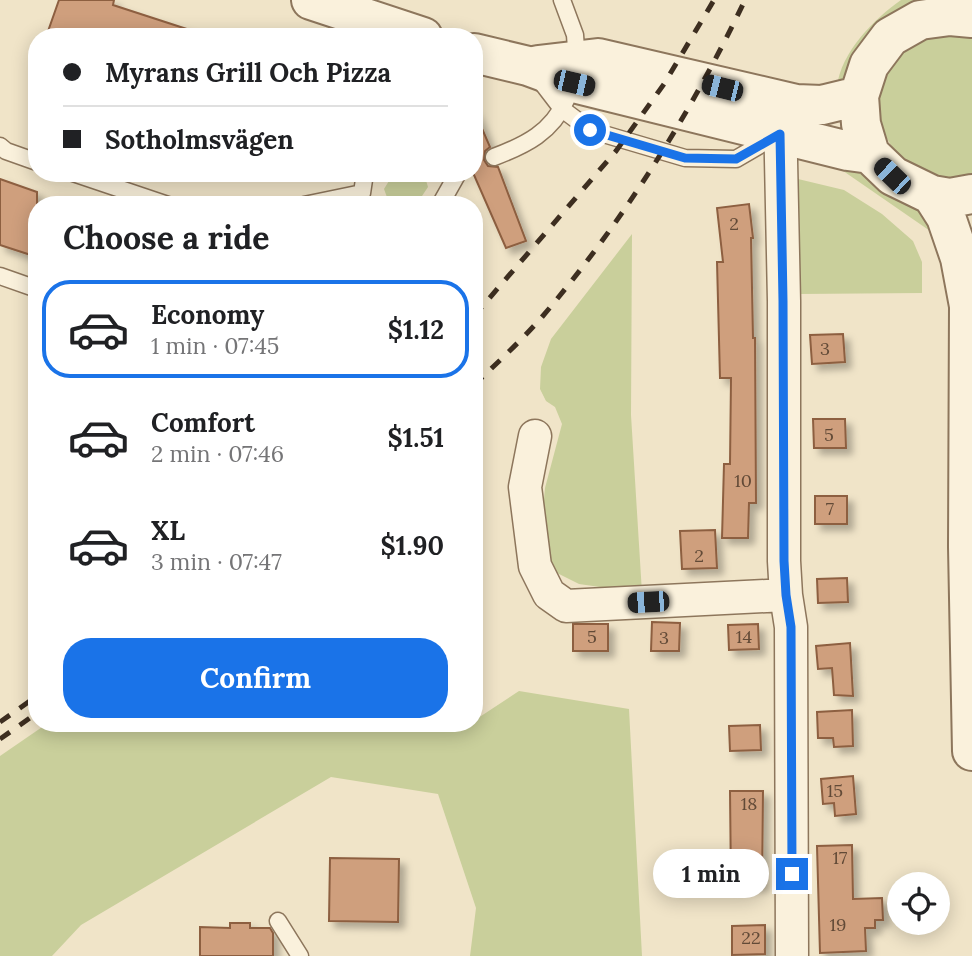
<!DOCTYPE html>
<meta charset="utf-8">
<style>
:root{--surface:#fff;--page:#f6f6f6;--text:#202124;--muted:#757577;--line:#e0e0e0;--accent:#1a73e8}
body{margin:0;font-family:Lora,serif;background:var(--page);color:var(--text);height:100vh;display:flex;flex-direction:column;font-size:26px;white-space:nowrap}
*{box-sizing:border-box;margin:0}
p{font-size:23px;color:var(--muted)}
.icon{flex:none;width:38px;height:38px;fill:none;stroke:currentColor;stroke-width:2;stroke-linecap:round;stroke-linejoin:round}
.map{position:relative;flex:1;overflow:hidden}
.drawer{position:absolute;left:28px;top:196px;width:455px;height:536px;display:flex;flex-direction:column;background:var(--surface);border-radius:28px;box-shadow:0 4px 18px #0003}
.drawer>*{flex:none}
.top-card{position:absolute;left:28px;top:28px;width:455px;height:154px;border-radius:28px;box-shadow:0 4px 18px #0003;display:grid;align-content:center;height:154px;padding:0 35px;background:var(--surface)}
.controls{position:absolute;left:887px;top:872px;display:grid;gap:14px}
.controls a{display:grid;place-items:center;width:63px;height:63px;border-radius:50%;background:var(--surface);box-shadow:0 4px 18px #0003;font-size:35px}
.end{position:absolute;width:32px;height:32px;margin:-16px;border:9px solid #1a73e8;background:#fff;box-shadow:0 0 0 4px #fff}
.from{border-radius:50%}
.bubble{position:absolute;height:49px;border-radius:24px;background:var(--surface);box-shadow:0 4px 18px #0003;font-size:23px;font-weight:800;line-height:49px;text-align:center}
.car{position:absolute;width:21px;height:42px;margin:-21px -10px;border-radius:9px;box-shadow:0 0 5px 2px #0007;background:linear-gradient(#222 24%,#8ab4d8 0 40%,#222 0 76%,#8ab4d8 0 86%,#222 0)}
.top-card b{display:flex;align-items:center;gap:24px;height:66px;font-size:26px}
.top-card b+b{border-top:2px solid var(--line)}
.top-card i{width:18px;height:18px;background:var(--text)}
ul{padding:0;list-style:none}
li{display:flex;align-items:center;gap:21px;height:98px;margin:0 14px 10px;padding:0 21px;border:4px solid transparent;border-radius:28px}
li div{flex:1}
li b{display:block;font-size:26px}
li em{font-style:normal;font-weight:800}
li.active{border-color:var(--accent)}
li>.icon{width:63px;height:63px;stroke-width:1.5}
h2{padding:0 35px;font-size:32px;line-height:84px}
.primary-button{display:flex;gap:14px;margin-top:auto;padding:14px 35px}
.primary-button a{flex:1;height:80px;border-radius:28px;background:var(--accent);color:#fff;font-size:28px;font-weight:800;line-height:80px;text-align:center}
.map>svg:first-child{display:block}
.green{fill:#c9cf9b}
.building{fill:#cf9f7d;stroke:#8d5f41;stroke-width:2;filter:url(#shadow)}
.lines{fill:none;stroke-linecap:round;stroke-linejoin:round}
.service-casing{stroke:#8d765c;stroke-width:19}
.minor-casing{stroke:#8d765c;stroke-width:35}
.tertiary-casing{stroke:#8d765c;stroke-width:42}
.service{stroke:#faf1dc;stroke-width:16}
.minor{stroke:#faf1dc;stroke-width:32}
.tertiary{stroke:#faf1dc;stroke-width:38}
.rail{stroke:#3d2e20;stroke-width:5;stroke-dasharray:12 12;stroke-linecap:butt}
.route{stroke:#1a73e8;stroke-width:9}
.labels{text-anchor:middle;stroke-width:5;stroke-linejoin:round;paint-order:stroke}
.number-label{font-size:18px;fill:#624a37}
</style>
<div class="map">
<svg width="972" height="956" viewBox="0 0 972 956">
<defs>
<filter id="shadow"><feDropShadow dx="6" dy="6" stdDeviation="3.5" flood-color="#0004"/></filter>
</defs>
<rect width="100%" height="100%" fill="#f0e4c8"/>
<path class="green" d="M901 0H913L908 11 850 82 837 87C841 52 874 19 901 0Z
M934 33H972V177C902 193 848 112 897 56 906 46 923 39 934 33Z
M837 158 919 204 933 233 836 166Z
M407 173 425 177 428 187 416 205H397V200H388L384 189 392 176Z
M798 179 844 190 882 214 913 241 922 262V293L799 294Z
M632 234 631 415 642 593 579 584 551 570 542 521 545 488 562 424 555 407 546 401 540 389 541 367 551 339Z
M519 691 629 709 642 956H470L476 908 438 794 331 777 81 925 52 956H0V756L48 723H474V717L478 718Z"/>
<path class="building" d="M59 0H114L113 5 199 33 198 37H46Z
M474 110 490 147 485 151 484 160 488 166 498 167 526 241 506 248 474 175Z
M0 179 37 192V257L0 245Z
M749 204 753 238H751L753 338H755L756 503H749L748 538H722L724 464H730L731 378H720L717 262H723L717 208Z
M843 334 845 362 812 364 810 335Z
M813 419H845L846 448H814Z
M815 496H847V524H815Z
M715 530 717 568 682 569 680 531Z
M847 578 848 602 818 603 817 579Z
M652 622 680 623 679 651H651Z
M573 624H608V651H573Z
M758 624 759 649 729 650 728 625Z
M850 643 853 696 834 695 832 668 818 669 816 646Z
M852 710 853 746 834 747 833 738H818L817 712Z
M760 725 761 750 730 751 729 726Z
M853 776 856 814 835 816 834 803 823 804 821 779Z
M730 791H763L762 885H731Z
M852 845 853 899 882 898 883 920H875V928H865L866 951 820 953 817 846Z
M330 858 399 859 398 922 329 921Z
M230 923H250V928H270L273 933V956H200V927L230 928Z
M765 925V954L732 955V926Z"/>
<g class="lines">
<g class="service-casing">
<path id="service" d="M562 0 575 35 577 62
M539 79 562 109 590 130 685 158 736 159 772 138
M0 146 6 151 37 162
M494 157C526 145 552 132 566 100
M73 173 168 205
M304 205 362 193 365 173
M440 205 458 173
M0 276 37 289
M278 921 300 956"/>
</g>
<g class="minor-casing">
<path id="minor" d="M780 113 784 301V561L786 595 791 627 792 956
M535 436 525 487 535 566 549 594 566 606 786 595"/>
</g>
<g class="tertiary-casing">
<path id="tertiary" d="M311 0 423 37
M972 18 950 16 920 20 890 37 869 65 859 96 861 124 870 154 893 176 932 195 950 198 972 194
M474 53 528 66 574 83 848 151 870 154
M538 65 598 58 796 104 822 105 859 96
M932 195 946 217 960 258 969 306 968 547 972 751"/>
</g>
<use href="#service" class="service"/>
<use href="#minor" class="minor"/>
<use href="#tertiary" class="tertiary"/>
<path class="rail" d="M474 316 616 151 664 84 714 0
M474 385C497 363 521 341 542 317 623 222 691 113 745 0
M0 722 37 696
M0 739 37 713"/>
</g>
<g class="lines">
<path class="route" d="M590 130 685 158 736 159 780 134 783 301 784 561 786 595 791 627 792 874"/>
</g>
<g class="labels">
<g class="number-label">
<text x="734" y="230">2</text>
<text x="825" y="355">3</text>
<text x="829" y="441">5</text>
<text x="743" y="487">10</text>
<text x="830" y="515">7</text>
<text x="699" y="562">2</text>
<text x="592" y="643">5</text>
<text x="744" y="643">14</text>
<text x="664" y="644">3</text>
<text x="835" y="797">15</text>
<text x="749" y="810">18</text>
<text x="840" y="864">17</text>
<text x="838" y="931">19</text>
<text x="751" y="944">22</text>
</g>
</g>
</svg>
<div class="controls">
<a><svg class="icon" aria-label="locate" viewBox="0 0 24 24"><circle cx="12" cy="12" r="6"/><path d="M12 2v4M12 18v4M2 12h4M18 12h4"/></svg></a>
</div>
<i class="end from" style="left:590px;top:130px"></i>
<i class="end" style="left:792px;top:874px"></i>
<div class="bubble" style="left:653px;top:849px;width:116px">1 min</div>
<i class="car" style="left:574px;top:83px;rotate:103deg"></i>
<i class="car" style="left:722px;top:88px;rotate:284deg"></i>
<i class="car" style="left:892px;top:176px;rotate:314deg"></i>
<i class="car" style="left:648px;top:602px;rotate:267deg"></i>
<div class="top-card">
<b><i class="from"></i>Myrans Grill Och Pizza</b>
<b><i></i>Sotholmsvägen</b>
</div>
<section class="drawer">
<h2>Choose a ride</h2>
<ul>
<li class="active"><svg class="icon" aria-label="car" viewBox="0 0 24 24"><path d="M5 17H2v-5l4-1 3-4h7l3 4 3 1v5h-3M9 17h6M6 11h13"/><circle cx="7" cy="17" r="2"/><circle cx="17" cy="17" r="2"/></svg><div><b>Economy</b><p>1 min · 07:45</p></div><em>$1.12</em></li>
<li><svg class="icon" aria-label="car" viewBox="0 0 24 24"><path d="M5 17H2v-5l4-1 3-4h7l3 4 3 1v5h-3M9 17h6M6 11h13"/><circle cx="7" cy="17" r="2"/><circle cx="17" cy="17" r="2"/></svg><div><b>Comfort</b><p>2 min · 07:46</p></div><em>$1.51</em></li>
<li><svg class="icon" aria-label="car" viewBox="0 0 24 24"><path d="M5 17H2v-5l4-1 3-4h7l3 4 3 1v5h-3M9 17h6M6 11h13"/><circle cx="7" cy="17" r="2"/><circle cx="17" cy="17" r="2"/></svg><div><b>XL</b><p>3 min · 07:47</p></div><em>$1.90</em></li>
</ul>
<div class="primary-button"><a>Confirm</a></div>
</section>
</div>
